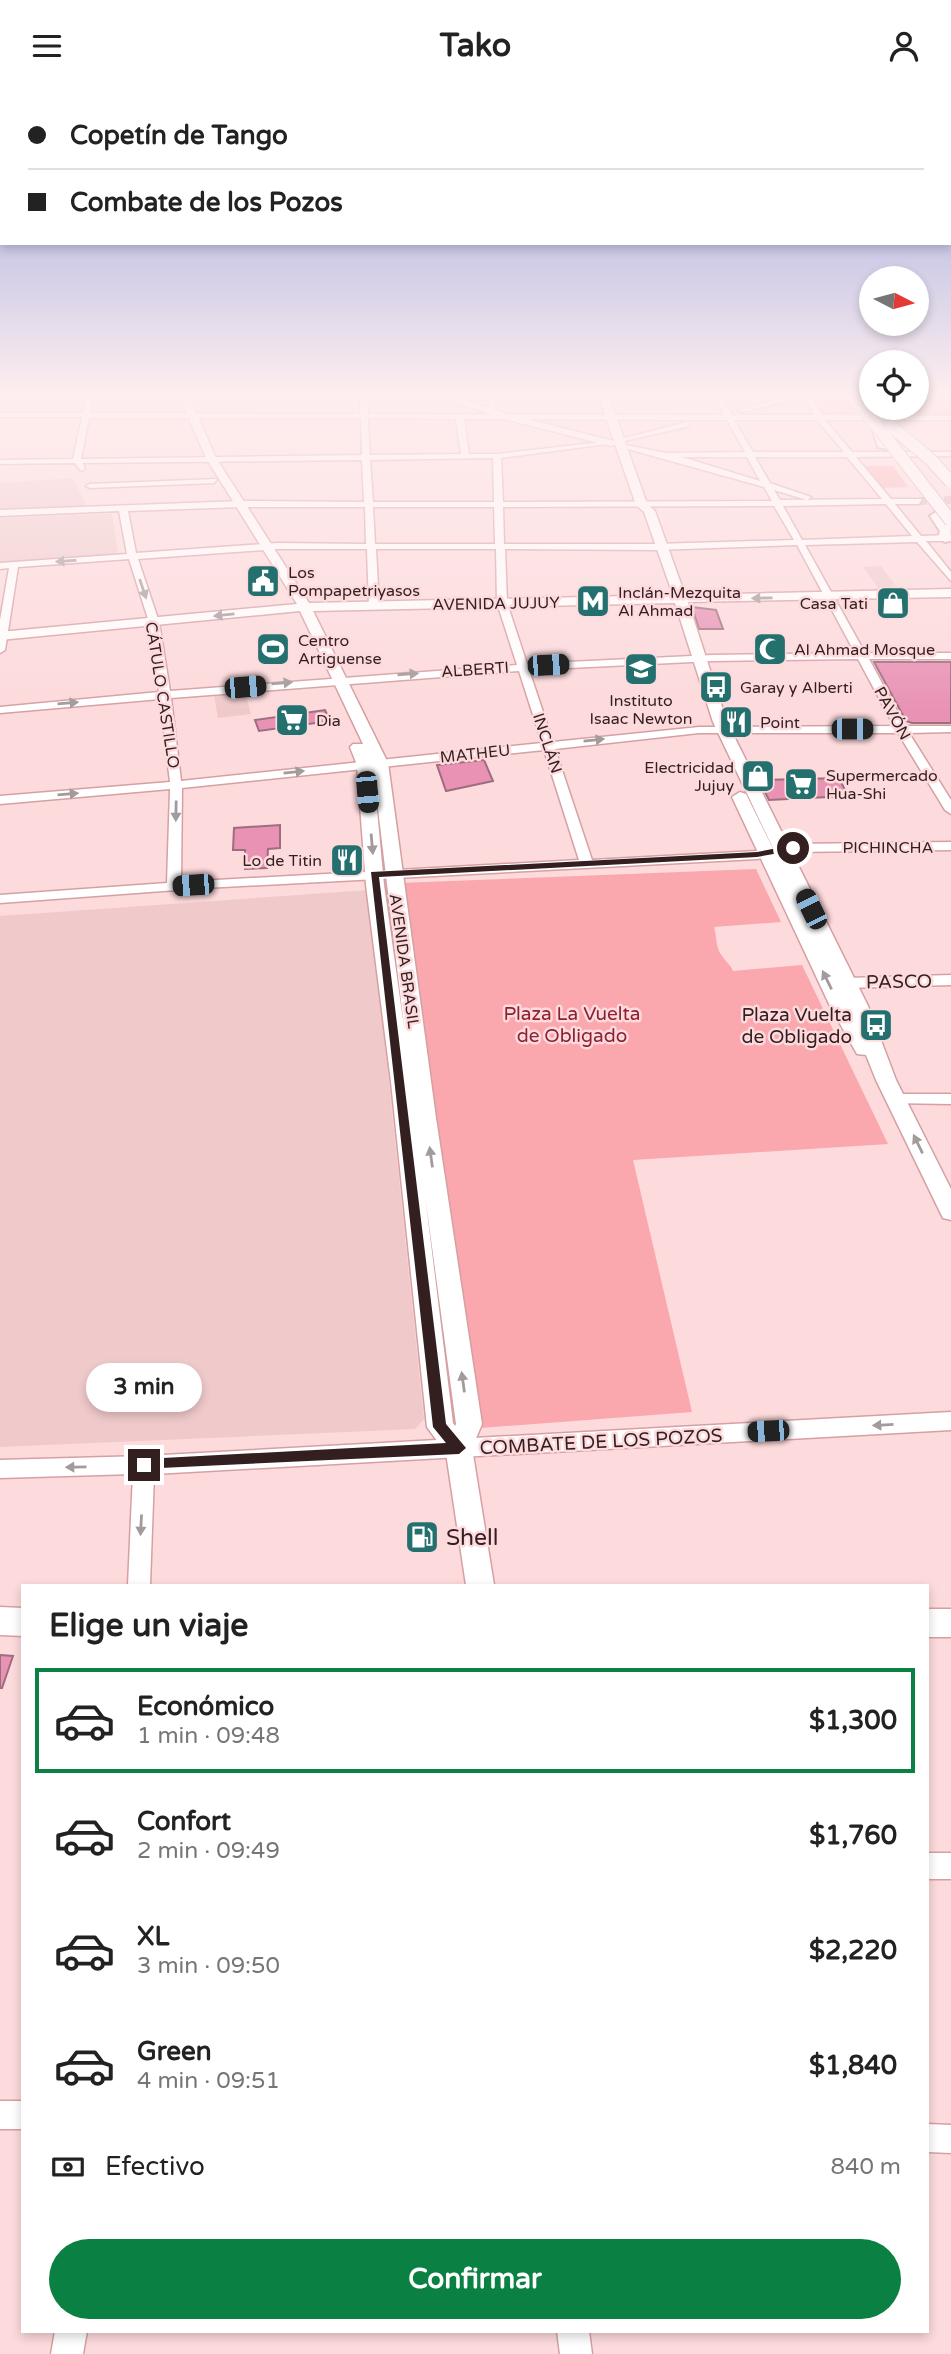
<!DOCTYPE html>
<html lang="es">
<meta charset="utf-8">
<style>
:root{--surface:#fff;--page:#f2f2f2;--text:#222;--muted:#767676;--line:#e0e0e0;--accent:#0b8043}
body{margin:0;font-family:"Varela Round",sans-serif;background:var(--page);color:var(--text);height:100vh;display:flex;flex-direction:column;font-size:26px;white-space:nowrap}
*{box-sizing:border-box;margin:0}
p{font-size:23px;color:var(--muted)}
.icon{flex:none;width:38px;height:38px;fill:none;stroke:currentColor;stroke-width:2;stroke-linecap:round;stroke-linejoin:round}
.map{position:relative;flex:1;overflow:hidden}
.sheet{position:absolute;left:21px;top:1493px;width:908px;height:749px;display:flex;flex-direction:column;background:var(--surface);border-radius:0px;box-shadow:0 4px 10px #0003}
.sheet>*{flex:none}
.top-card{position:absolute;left:0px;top:0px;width:952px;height:154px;box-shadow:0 4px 10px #0003;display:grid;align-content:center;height:154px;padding:0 28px;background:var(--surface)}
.needle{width:46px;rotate:96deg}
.fabs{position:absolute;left:859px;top:175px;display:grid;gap:14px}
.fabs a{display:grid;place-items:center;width:70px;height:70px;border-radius:50%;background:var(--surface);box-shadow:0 4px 10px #0003;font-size:35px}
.end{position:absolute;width:32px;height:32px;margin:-16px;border:9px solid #331e20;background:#fff;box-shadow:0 0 0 4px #fff}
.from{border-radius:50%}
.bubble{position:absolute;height:49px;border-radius:24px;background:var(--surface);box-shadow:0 4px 10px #0003;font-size:23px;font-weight:700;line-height:49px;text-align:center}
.car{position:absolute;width:21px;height:42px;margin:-21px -10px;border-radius:9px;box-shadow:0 0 5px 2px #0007;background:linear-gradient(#222 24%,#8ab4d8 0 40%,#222 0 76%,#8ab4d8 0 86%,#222 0)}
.top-card b{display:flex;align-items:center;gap:24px;height:66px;font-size:26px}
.top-card b+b{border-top:2px solid var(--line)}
.top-card i{width:18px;height:18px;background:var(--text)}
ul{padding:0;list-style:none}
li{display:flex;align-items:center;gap:21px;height:105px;margin:0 14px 10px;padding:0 14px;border:4px solid transparent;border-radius:0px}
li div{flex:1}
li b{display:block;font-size:26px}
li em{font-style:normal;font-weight:700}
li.selected{border-color:var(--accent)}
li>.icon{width:63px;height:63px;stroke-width:1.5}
h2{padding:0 28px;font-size:32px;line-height:84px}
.pay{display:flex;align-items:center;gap:18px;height:77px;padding:0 28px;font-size:26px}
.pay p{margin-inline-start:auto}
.button{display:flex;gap:14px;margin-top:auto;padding:14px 28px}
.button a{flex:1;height:80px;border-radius:42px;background:var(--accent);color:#fff;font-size:28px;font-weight:700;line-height:80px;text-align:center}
header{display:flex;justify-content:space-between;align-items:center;height:91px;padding:0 28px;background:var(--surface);font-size:32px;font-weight:700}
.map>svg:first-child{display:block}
.built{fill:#f0cacb}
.green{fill:#faa7ad}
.building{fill:#e992b4;stroke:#9c6e7f;stroke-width:2}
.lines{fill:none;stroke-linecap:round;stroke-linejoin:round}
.minor-tunnel{stroke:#d5b4b6;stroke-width:8;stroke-dasharray:8 4.5;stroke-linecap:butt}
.minor-casing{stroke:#d6a0a3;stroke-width:3}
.major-casing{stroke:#d6a0a3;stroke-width:3}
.highway-casing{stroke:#d6a0a3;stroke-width:4}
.minor{fill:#fff;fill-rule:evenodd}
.major{fill:#fff;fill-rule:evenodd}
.highway{fill:#fff;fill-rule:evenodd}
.highway-bridge-casing{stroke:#d6a0a3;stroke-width:14;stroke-linecap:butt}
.highway-bridge{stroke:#fff;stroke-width:12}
.oneway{fill:#a39a9b}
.route{fill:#331e20}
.labels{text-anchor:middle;stroke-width:5;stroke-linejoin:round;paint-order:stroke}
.far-poi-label{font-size:16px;fill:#331e20;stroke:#fddadc;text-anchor:start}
.far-street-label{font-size:16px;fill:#331e20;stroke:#fddadc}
.street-label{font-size:19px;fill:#331e20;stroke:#fddadc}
.park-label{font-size:19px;fill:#8c2136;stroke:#fddadc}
.poi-label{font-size:19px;fill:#331e20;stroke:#fddadc;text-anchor:end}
.near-poi-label{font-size:23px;fill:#331e20;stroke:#fddadc;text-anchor:start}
</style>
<header><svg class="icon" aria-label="menu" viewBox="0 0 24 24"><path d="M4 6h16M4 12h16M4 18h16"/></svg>Tako<svg class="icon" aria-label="person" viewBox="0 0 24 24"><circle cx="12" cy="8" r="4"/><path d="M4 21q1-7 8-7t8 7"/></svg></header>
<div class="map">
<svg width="951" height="2263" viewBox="0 0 951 2263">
<rect width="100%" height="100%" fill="#fddadc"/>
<path class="built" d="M73 387 86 414 84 415 0 419V392Z
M112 423 118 461 115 463 0 473V427Z
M881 475 898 498H879L863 476Z
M245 601 251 623 218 627 214 604Z
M369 799 424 1328 415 1338 0 1356V825Z"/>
<path class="green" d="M816 303H844L858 324 823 323 820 318 823 317Z
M917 303H951V326H897L890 317H917Z
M863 375H893L908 396 882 397Z
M756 778 781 831 714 836C717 845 715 856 722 865 726 871 730 873 733 880L802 874 888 1053 633 1069 692 1321 480 1337 400 792Z"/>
<path class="building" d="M692 516 716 519 723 538H699Z
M874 571H951V632H912L906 630Z
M325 619 330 630 259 640 255 629Z
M484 669 493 690 446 700 437 674Z
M839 687 848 705 769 709 759 689Z
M280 734V757L268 758 267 777 245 778V759H233L234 737Z
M0 1564 13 1565 2 1597H0Z"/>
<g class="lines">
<path class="minor-tunnel" d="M919 410 951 409"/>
<g class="minor-casing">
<path id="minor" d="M86 303H94L90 322 360 323V305L282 310 278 308 321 303H367L368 323 724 324 713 303H720L732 324H814L804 306 742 321 738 319 796 303H810L822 324 951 325V329H825L852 361H951V365L856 366 891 408H922L919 413H895L921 445 951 444V450H926L951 481V490L917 451 805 454 865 562H951V568H869L905 635H951V641L909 642 951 709V723L945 719 898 642H699L555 658 592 769 757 760 793 753 951 751V759L793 761 757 768 204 797 0 812V804L167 792 170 698 0 713V705L170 691 160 608 0 622V616L159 601 149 531 129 468 18 476 5 559 0 562V529L9 477 0 478V472L127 463 119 420 0 425V419L241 410 364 411 362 369 83 372 85 378 81 380 75 372 0 373V369L73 368 82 326H0V322H83ZM89 327H361L362 364 81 368ZM368 327 456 328 461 363 370 364ZM464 328 727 329 745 361 666 362 621 353 617 355 764 396 772 410 503 411 501 367 615 352 611 350 497 363H469ZM734 329H817L844 361H753ZM682 366H747L760 390ZM755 366H847L882 408 780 409 774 399 807 409 811 406 770 392ZM493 367 494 411H373L370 369ZM886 413 912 445 802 449 783 415ZM774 415 794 449 655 453H504L503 416ZM241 416H365L366 453 277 452 136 462 128 420ZM373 416H494L495 453H375ZM797 454 855 562 712 564 527 573 507 512 505 458 655 459ZM277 458H367L369 514 374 517 379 514 376 458H496L497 512 517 574 170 600 159 531 138 468ZM858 568 894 635 699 636 553 651 529 579 712 570ZM519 580 542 652 181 690 171 607ZM544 659 579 769 181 791 182 697Z
M485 303H492L498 312 494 319 487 317 490 312Z
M687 331 690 335 620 351 616 349Z
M217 388 214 392 90 397 86 395 90 393Z
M951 884V894L847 897 840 892 847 887Z
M895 1003H951V1013L889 1012 887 1008Z
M951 1321V1339L154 1383 150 1494H128L133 1383 0 1387V1369L144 1365Z
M928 1762H951V1788H928Z
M0 2010H23V2038H0Z
M928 2033 951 2034V2062L928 2061Z
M55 2240H87L83 2263H51Z
M557 2240H589L592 2263H560Z"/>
</g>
<g class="major-casing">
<path id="major" d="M178 303H188L216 367 309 512 673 504 644 421 636 414 615 353 611 355 504 328 431 303H445L510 324 614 350 598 303H608L647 413 655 420 685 504 951 498V506L688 511 727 631 868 915 896 989 951 1098V1129L943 1127 940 1121 876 989 866 964 857 963 830 915 732 706 740 701 746 703 782 776 713 631 675 512 313 520 388 672 436 1027 482 1333 472 1357 494 1494H466L446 1362 427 1336 391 991 366 794 357 674 350 656 353 653H363L300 520 0 549V541L297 513 206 367ZM373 676 405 943 384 794ZM425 1104 456 1333 455 1335 453 1332Z
M0 1516 23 1517V1545L0 1544Z
M928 1518H951V1546H928Z"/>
</g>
<g class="highway-casing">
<path id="highway" d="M862 303H872V314L868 313Z
M878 335 884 338 890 356 888 358 878 356 872 338Z
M936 421 941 422 951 436 950 450 945 451 938 447 940 440 930 425Z"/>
</g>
<use href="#minor" class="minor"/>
<use href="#major" class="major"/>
<use href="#highway" class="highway"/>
<g class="highway-bridge-casing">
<path id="highway-bridge" d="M852 303 951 430
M892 336 930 368 951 391"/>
</g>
<use href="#highway-bridge" class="highway-bridge"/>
</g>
<defs><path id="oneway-solid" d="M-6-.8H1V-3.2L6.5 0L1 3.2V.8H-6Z" transform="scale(1.75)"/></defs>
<g class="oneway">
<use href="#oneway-solid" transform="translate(66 470) rotate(176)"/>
<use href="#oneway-solid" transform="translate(143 498) rotate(71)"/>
<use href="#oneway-solid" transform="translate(762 507) rotate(179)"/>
<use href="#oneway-solid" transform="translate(224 524) rotate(174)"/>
<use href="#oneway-solid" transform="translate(408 583) rotate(-4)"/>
<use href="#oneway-solid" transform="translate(282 592) rotate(-5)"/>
<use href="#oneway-solid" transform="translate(68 612) rotate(-5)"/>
<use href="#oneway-solid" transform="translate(594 649) rotate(-6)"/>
<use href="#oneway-solid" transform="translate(294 681) rotate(-6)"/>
<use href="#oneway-solid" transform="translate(68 703) rotate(-5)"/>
<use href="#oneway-solid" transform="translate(176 720) rotate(91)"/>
<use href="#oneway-solid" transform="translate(372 753) rotate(85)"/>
<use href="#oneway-solid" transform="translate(827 889) rotate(-116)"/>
<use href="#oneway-solid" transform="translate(918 1053) rotate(-116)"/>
<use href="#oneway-solid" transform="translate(431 1066) rotate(-98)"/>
<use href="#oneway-solid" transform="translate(463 1291) rotate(-98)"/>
<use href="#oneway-solid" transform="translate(883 1334) rotate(177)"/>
<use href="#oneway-solid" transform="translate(76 1376) rotate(179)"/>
<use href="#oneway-solid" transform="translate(141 1434) rotate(93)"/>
</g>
<linearGradient id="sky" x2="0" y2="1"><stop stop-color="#95a2dd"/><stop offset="0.49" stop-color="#feeeef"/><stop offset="1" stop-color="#feeeef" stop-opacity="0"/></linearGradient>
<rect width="951" height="620" fill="url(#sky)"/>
<path class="route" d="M793 754 796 759 757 766 379 786 446 1333 466 1357 459 1363 139 1378 137 1374 144 1368 446 1352 433 1336 371 781 757 761Z"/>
<defs>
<g id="civic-square" transform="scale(1.75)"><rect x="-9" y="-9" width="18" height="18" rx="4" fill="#24706f" stroke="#fddadc"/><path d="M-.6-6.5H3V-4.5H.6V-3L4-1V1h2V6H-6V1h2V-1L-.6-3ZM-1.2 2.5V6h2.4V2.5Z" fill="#fff"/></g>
<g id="metro-square" transform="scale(1.75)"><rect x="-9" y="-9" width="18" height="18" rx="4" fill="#24706f" stroke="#fddadc"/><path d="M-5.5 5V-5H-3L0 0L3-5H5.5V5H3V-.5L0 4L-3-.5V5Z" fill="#fff"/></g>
<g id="shop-square" transform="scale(1.75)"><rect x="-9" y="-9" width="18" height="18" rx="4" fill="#24706f" stroke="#fddadc"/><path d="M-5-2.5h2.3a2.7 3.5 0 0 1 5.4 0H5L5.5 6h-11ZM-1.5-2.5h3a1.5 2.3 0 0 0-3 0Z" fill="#fff"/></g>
<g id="stadium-square" transform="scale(1.75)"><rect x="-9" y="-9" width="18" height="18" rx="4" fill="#24706f" stroke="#fddadc"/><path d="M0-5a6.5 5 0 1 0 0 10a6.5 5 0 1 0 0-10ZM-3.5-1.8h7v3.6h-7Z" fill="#fff"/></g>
<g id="mosque-square" transform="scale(1.75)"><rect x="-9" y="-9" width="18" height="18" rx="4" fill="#24706f" stroke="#fddadc"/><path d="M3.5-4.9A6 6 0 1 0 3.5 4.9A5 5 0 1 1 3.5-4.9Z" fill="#fff"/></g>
<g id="school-square" transform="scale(1.75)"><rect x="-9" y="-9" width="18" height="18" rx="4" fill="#24706f" stroke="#fddadc"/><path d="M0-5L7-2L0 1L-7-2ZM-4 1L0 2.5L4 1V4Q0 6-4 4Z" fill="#fff"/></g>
<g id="bus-square" transform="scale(1.75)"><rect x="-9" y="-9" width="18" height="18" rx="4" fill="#24706f" stroke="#fddadc"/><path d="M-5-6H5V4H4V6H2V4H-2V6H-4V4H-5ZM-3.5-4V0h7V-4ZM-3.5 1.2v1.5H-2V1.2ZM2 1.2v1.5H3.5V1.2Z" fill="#fff"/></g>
<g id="supermarket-square" transform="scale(1.75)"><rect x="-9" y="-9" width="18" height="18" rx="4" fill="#24706f" stroke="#fddadc"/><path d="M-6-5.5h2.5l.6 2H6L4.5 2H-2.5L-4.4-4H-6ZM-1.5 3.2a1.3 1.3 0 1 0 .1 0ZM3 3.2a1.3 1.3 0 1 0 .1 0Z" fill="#fff"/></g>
<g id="restaurant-square" transform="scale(1.75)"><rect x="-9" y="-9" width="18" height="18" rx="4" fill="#24706f" stroke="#fddadc"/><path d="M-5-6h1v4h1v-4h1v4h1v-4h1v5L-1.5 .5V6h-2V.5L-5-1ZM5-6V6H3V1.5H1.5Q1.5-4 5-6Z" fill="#fff"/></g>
<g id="fuel-square" transform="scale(1.75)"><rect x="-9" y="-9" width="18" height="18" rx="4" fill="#24706f" stroke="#fddadc"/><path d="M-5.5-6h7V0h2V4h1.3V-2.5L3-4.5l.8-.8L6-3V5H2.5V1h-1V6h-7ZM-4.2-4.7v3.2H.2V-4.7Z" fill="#fff"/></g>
</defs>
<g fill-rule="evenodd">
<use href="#civic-square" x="263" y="490"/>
<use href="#metro-square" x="593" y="510"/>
<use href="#shop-square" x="893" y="512"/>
<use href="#stadium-square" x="273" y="558"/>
<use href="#mosque-square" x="770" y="558"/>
<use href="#school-square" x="641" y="578"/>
<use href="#bus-square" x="716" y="596"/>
<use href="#supermarket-square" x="292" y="629"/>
<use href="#restaurant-square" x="736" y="631"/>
<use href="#shop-square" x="758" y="685"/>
<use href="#supermarket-square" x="801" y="693"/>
<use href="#restaurant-square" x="347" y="769"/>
<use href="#bus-square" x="876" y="934"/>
<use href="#fuel-square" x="422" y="1446"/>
</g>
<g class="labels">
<g class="far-poi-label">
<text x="288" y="487">Los<tspan x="288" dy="18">Pompapetriyasos</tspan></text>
<text x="618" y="507">Inclán-Mezquita<tspan x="618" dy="18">Al Ahmad</tspan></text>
<text x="868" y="518" text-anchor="end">Casa Tati</text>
<text x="298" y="555">Centro<tspan x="298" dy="18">Artiguense</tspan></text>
<text x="794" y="564">Al Ahmad Mosque</text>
<text x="740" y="602">Garay y Alberti</text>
<text x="641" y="615" text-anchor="middle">Instituto<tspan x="641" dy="18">Isaac Newton</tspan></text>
<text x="316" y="635">Dia</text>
<text x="760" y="637">Point</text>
<text x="734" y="682" text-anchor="end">Electricidad<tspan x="734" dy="18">Jujuy</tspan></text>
<text x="826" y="690">Supermercado<tspan x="826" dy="18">Hua-Shi</tspan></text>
<text x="322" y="775" text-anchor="end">Lo de Titin</text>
</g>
<g class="far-street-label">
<text transform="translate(496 512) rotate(-1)" y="6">AVENIDA JUJUY</text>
<text transform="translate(475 578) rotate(-4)" y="6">ALBERTI</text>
<text transform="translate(163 604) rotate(81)" y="6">CÁTULO CASTILLO</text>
<text transform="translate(893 622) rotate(61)" y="6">PAVÓN</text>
<text transform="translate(548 652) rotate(72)" y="6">INCLÁN</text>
<text transform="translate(475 662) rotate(-6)" y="6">MATHEU</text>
<text x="888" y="762">PICHINCHA</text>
<text transform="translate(405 870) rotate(82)" y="6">AVENIDA BRASIL</text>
</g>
<g class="street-label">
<text transform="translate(899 890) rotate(-1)" y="7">PASCO</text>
<text transform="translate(601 1350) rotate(-3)" y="7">COMBATE DE LOS POZOS</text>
</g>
<g class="park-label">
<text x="572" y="929">Plaza La Vuelta<tspan x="572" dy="22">de Obligado</tspan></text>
</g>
<g class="poi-label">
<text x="852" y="930">Plaza Vuelta<tspan x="852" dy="22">de Obligado</tspan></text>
</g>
<g class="near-poi-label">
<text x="446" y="1454">Shell</text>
</g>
</g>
</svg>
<div class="fabs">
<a><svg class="needle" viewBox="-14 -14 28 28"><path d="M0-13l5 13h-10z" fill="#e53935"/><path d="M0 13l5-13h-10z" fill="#767676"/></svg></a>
<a><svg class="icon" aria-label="locate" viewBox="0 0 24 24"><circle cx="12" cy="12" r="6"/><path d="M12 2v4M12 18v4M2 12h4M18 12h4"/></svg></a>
</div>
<i class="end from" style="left:793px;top:757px"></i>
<i class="end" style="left:144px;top:1374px"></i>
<div class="bubble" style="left:86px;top:1272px;width:116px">3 min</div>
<i class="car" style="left:548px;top:574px;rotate:87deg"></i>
<i class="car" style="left:245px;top:596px;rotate:85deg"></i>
<i class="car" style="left:852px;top:638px;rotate:90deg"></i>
<i class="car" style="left:367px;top:701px;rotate:175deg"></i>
<i class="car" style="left:193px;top:794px;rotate:266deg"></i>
<i class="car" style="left:811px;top:818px;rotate:334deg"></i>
<i class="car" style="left:768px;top:1340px;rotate:267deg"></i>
<div class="top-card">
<b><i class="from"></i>Copetín de Tango</b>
<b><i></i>Combate de los Pozos</b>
</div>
<section class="sheet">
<h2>Elige un viaje</h2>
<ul>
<li class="selected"><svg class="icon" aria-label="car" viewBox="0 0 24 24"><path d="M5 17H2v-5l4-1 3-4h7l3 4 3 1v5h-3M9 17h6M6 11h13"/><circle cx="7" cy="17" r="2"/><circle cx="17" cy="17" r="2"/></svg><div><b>Económico</b><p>1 min · 09:48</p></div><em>$1,300</em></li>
<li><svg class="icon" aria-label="car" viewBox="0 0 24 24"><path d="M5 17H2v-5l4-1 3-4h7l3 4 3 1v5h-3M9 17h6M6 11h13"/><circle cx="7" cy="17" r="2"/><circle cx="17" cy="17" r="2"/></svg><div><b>Confort</b><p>2 min · 09:49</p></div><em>$1,760</em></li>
<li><svg class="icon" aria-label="car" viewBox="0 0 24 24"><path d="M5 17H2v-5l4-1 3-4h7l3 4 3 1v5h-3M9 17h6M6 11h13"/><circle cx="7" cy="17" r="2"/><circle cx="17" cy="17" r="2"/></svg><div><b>XL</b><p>3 min · 09:50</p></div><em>$2,220</em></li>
<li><svg class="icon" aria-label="car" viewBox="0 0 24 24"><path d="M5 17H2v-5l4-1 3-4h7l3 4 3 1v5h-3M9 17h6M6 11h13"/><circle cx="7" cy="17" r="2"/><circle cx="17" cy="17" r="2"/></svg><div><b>Green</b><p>4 min · 09:51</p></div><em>$1,840</em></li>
</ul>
<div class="pay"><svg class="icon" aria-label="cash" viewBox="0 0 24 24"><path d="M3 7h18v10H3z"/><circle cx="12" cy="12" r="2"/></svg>Efectivo<p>840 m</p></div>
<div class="button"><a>Confirmar</a></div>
</section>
</div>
